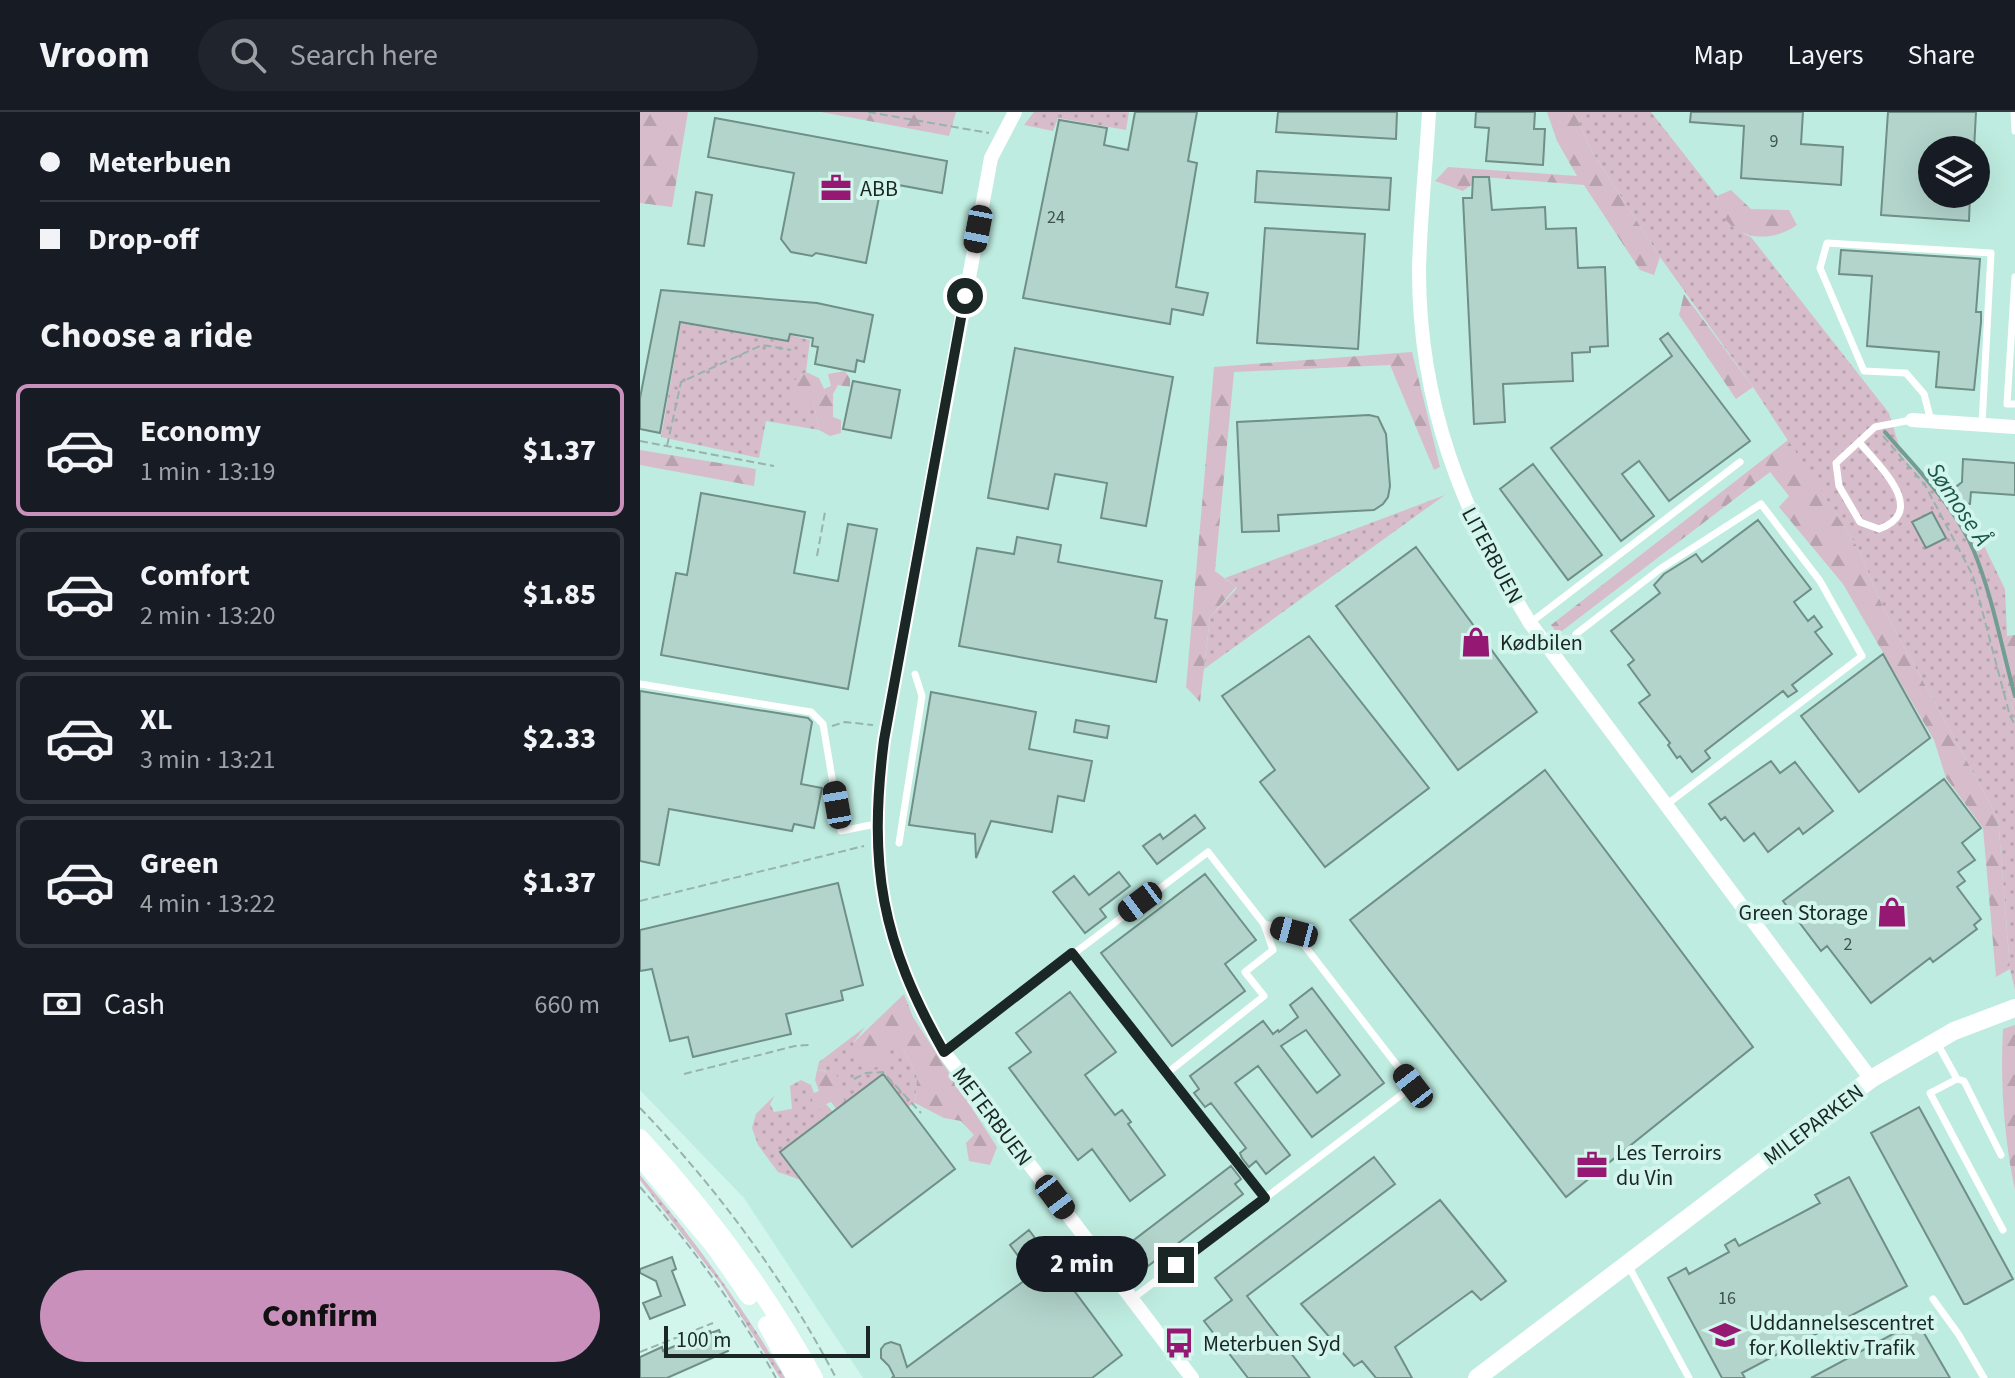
<!DOCTYPE html>
<meta charset="utf-8">
<style>
:root{--surface:#171b24;--page:#20242c;--text:#f1f3f6;--muted:#9ea1a6;--line:#363941;--accent:#c890bb}
body{margin:0;font-family:"Source Sans 3",sans-serif;background:var(--page);color:var(--text);height:100vh;display:flex;flex-direction:column;font-size:30px;white-space:nowrap}
*{box-sizing:border-box;margin:0}
p{font-size:26px;color:var(--muted)}
.icon{flex:none;width:44px;height:44px;fill:none;stroke:currentColor;stroke-width:2;stroke-linecap:round;stroke-linejoin:round}
.map{position:relative;flex:1;overflow:hidden}
.drawer{display:flex;flex-direction:column;background:var(--surface);width:640px}
.drawer>*{flex:none}
.banner{display:grid;align-content:center;height:176px;padding:0 40px;background:var(--surface)}
.buttons{position:absolute;left:1278px;top:24px;display:grid;gap:16px}
.buttons a{display:grid;place-items:center;width:72px;height:72px;border-radius:50%;background:var(--surface);box-shadow:0 8px 32px #0002;font-size:40px}
.scale{position:absolute;left:24px;bottom:20px;width:206px;box-sizing:border-box;padding-left:8px;border:4px solid #1a2724;border-top:0;font-size:22px;line-height:28px;white-space:nowrap;color:#1a2724;-webkit-text-stroke:6px #d2f5ec;paint-order:stroke}
.end{position:absolute;width:36px;height:36px;margin:-18px;border:10px solid #1a2724;background:#fff;box-shadow:0 0 0 4px #fff}
.from{border-radius:50%}
.bubble{position:absolute;height:56px;border-radius:28px;background:var(--surface);box-shadow:0 8px 32px #0002;font-size:26px;font-weight:800;line-height:56px;text-align:center}
.car{position:absolute;width:24px;height:48px;margin:-24px -12px;border-radius:10px;box-shadow:0 0 6px 2px #0007;background:linear-gradient(#222 24%,#8ab4d8 0 40%,#222 0 76%,#8ab4d8 0 86%,#222 0)}
.banner b{display:flex;align-items:center;gap:28px;height:76px;font-size:30px}
.banner b+b{border-top:2px solid var(--line)}
.banner i{width:20px;height:20px;background:var(--text)}
ul{padding:0;list-style:none}
li{display:flex;align-items:center;gap:24px;height:132px;margin:0 16px 12px;padding:0 24px;border:4px solid var(--line);border-radius:12px}
li div{flex:1}
li b{display:block;font-size:30px}
li em{font-style:normal;font-weight:800}
li.on{border-color:var(--accent)}
li>.icon{width:72px;height:72px;stroke-width:1.5}
h2{padding:0 40px;font-size:36px;line-height:96px}
.pay{display:flex;align-items:center;gap:20px;height:88px;padding:0 40px;font-size:30px}
.pay p{margin-inline-start:auto}
.button{display:flex;gap:16px;margin-top:auto;padding:16px 40px}
.button a{flex:1;height:92px;border-radius:48px;background:var(--accent);color:#111;font-size:32px;font-weight:800;line-height:92px;text-align:center}
header{display:flex;align-items:center;gap:48px;box-sizing:border-box;height:112px;padding:0 40px;background:var(--surface);border-bottom:2px solid var(--line)}
header strong{font-size:38px}
nav{display:flex;gap:44px;margin-inline-start:auto;font-size:28px}
.search{width:560px;height:72px;background:var(--page);display:flex;align-items:center;gap:20px;box-sizing:border-box;padding:0 28px;border-radius:44px;color:var(--muted);font-size:30px}
main{display:flex;flex:1;min-height:0}
.map>svg:first-child{display:block}
.built{fill:#bfece0;fill-rule:evenodd}
.grass{fill:url(#grass-dots)}
.forest{fill:url(#forest-firs)}
.lines{fill:none;stroke-linecap:round;stroke-linejoin:round}
.stream{stroke:#739d92;stroke-width:4}
.building{fill:#b2d4cb;stroke:#6f8f87;stroke-width:2;fill-rule:evenodd}
.path{stroke:#97b3ab;stroke-width:2;stroke-dasharray:8 4;stroke-linecap:butt}
.service{stroke:#fff;stroke-width:7}
.minor{stroke:#fff;stroke-width:14}
.tertiary{stroke:#fff;stroke-width:18}
.route{stroke:#1a2724;stroke-width:10}
.labels{text-anchor:middle;stroke-width:8;stroke-linejoin:round;paint-order:stroke}
.number-label{font-size:18px;fill:#40524e}
.poi-label{font-size:22px;fill:#1a2724;stroke:#d2f5ec;text-anchor:start}
.street-label{font-size:22px;fill:#1a2724;stroke:#d2f5ec}
.water-label{font-size:24px;font-style:italic;fill:#1c564a;stroke:#d2f5ec}
</style>
<header>
<strong>Vroom</strong>
<div class="search"><svg class="icon" aria-label="search" viewBox="0 0 24 24"><circle cx="10" cy="10" r="6"/><path d="M15 15l6 6"/></svg>Search here</div>
<nav><a>Map</a><a>Layers</a><a>Share</a></nav>
</header>
<main>
<section class="drawer">
<div class="banner">
<b><i class="from"></i>Meterbuen</b>
<b><i></i>Drop-off</b>
</div>
<h2>Choose a ride</h2>
<ul>
<li class="on"><svg class="icon" aria-label="car" viewBox="0 0 24 24"><path d="M5 17H2v-5l4-1 3-4h7l3 4 3 1v5h-3M9 17h6M6 11h13"/><circle cx="7" cy="17" r="2"/><circle cx="17" cy="17" r="2"/></svg><div><b>Economy</b><p>1 min · 13:19</p></div><em>$1.37</em></li>
<li><svg class="icon" aria-label="car" viewBox="0 0 24 24"><path d="M5 17H2v-5l4-1 3-4h7l3 4 3 1v5h-3M9 17h6M6 11h13"/><circle cx="7" cy="17" r="2"/><circle cx="17" cy="17" r="2"/></svg><div><b>Comfort</b><p>2 min · 13:20</p></div><em>$1.85</em></li>
<li><svg class="icon" aria-label="car" viewBox="0 0 24 24"><path d="M5 17H2v-5l4-1 3-4h7l3 4 3 1v5h-3M9 17h6M6 11h13"/><circle cx="7" cy="17" r="2"/><circle cx="17" cy="17" r="2"/></svg><div><b>XL</b><p>3 min · 13:21</p></div><em>$2.33</em></li>
<li><svg class="icon" aria-label="car" viewBox="0 0 24 24"><path d="M5 17H2v-5l4-1 3-4h7l3 4 3 1v5h-3M9 17h6M6 11h13"/><circle cx="7" cy="17" r="2"/><circle cx="17" cy="17" r="2"/></svg><div><b>Green</b><p>4 min · 13:22</p></div><em>$1.37</em></li>
</ul>
<div class="pay"><svg class="icon" aria-label="cash" viewBox="0 0 24 24"><path d="M3 7h18v10H3z"/><circle cx="12" cy="12" r="2"/></svg>Cash<p>660 m</p></div>
<div class="button"><a>Confirm</a></div>
</section>
<div class="map">
<svg width="1375" height="1266" viewBox="0 0 1375 1266">
<defs>
<pattern id="grass-dots" width="8" height="8" patternUnits="userSpaceOnUse" patternTransform="scale(2)"><rect width="8" height="8" fill="#d7bdcb"/><path d="M2 2h.1M6 6h.1" fill="none" stroke="#b8a2ae" stroke-width="1.8" stroke-linecap="round"/></pattern>
<pattern id="forest-firs" width="22" height="20" patternUnits="userSpaceOnUse" patternTransform="scale(2)"><rect width="22" height="20" fill="#d7bdcb"/><path d="M5 1l3.5 6h-7zM16 11l3.5 6h-7z" fill="#b8a2ae"/></pattern>
</defs>
<rect width="100%" height="100%" fill="#d2f5ec"/>
<path class="built" d="M7 0H1375V1266H223L104 1086 0 978V37ZM1292 38H1336V82H1292Z"/>
<path class="grass" d="M394 0H489L486 18 418 6 413 19 384 13Z
M934 0H1011L1077 84C1080 104 1093 118 1111 125L1249 301 1262 344 1306 392 1337 419 1365 477 1367 524 1359 534 1375 608V878L1370 857 1358 706 1245 500 1218 436 1113 275 1020 145 952 40Z
M41 211 148 230 150 223 170 228 166 260 153 270 173 288 179 318 126 309 119 346 21 325Z
M805 383 564 557 570 505 597 476 585 466Z
M225 915 213 931 263 936 277 965 275 991 268 995 243 963 205 991 186 959 177 958 179 950Z
M161 968 171 973 174 981 171 983 186 992 193 1000 140 1040 161 1068 138 1060 118 1033 112 1016 116 1002 135 983 130 992 134 1000 152 997 150 974Z
M0 1063C54 1127 102 1194 145 1266H140L81 1172 0 1068Z"/>
<path class="forest" d="M0 0H48L32 95 0 91Z
M181 0H316L309 24Z
M907 0H934L952 40 1020 145 1014 163 1000 158 944 73 843 65 823 79 795 69 808 55 937 64 917 29Z
M1091 78 1111 97 1149 98 1157 113C1126 135 1082 126 1077 84Z
M1044 182 1113 275 1096 287 1039 203Z
M772 240 800 355 794 358 750 253 594 260 575 459 596 475 570 505 560 590 546 575 574 255Z
M205 259 210 267V275L198 273 193 282V305L201 308V321L190 324 179 318 173 289 166 295 147 288 153 270 166 260 179 266 184 277 191 274 188 262Z
M1148 328 1218 436 1245 500 1358 706 1370 857 1356 865 1343 716 1306 666 1294 628 1203 472 1139 395 1149 384 1130 360 918 522 911 513Z
M0 338 116 357 114 374 0 353Z
M1375 523V608L1359 534 1367 524Z
M264 882 273 905 357 1035 350 1053 329 1049 326 1031 334 1023 321 1009 304 1006 275 991 277 965 263 936H251L245 953 228 957 216 953 213 931Z
M1375 913V1078C1364 1026 1360 970 1363 917Z
M177 958 196 961 205 991 197 998 191 990 186 992 182 998 174 996 171 982 179 979 175 968Z"/>
<g class="lines">
<path class="stream" d="M1245 320C1275 355 1314 393 1333 437 1352 482 1362 537 1375 584"/>
</g>
<path class="building" d="M495 0H557L548 49 557 51 536 175 568 181 563 203 532 197 530 212 383 186 419 8 467 16 464 33 488 38Z
M638 0H757L756 27 636 20Z
M836 0H895L894 17H905L903 53 846 49 849 16 835 15Z
M1051 0H1163L1161 32 1203 35 1201 73 1101 66 1104 14 1050 10Z
M1248 0H1336L1334 38H1292V82H1330L1329 109 1241 103Z
M75 6 307 49 302 81 242 70 226 151 176 141 172 144 151 140 141 127 154 61 68 45Z
M617 59 751 66 749 98 615 90Z
M833 65H849L852 98 905 95 906 117 936 116 938 156 965 155 968 234 950 235V240L932 241 933 269 863 272 865 310 834 312 823 86H832Z
M56 80 72 83 64 134 48 132Z
M625 116 725 122 718 237 617 231Z
M1201 138 1340 147 1336 200H1341V210L1334 278 1296 275 1299 240 1227 234 1232 164 1199 162Z
M21 178 177 191 233 203 224 250 217 248 215 260 175 252 178 235 172 234 173 226 150 222 148 229 40 210 20 321 0 317V286Z
M1028 221 1110 329 1029 389 999 349 982 362 1014 404 981 429 911 336 1032 244 1020 227Z
M375 236 533 265 506 414 461 406 467 371 415 362 408 397 348 386Z
M213 269 260 278 251 326 203 317Z
M729 303 738 305 746 322 750 374 748 385 743 392 734 398 638 403 639 419 602 420 597 310Z
M1323 347 1375 351V383L1331 380 1330 392 1321 391 1311 379 1322 370Z
M893 352 962 443 928 468 860 377Z
M61 381 165 400 154 461 198 469 208 412 237 417 208 577 21 543 36 461 47 463Z
M1292 400 1306 426 1286 436 1272 410Z
M1118 408 1171 477 1154 490 1168 509 1174 504 1182 515 1175 520 1192 542 1152 573 1157 579 1148 585 1143 579 1065 639 1070 646 1052 660 1040 644 1037 646 1028 633 1030 631 999 591 1010 583 988 553 994 548 971 519 1020 481 1014 473 1024 462 1056 442 1062 450Z
M377 425 421 433 418 450 522 469 515 506 527 508 516 570 319 534 337 436 374 442Z
M776 435 897 600 818 658 696 494Z
M669 524 789 676 685 755 620 670 635 658 582 584Z
M1243 542 1290 626 1219 680 1161 604Z
M0 579 168 606 172 610 161 672 182 676 174 716 154 712 152 719 29 697 19 753 0 749Z
M291 580 396 600 389 637 452 649 444 689 418 684 412 720 351 709 336 746 335 722 269 713Z
M436 608 469 614 467 626 434 620Z
M1131 649 1140 661 1155 650 1193 699 1163 722 1159 716 1128 740 1114 721 1104 729 1085 705 1081 708 1069 692Z
M905 658 1113 935 926 1085 710 808Z
M1304 667 1341 716 1322 731 1335 748 1318 760 1325 769 1317 775 1341 807 1334 813 1337 817 1293 850 1290 846 1231 891 1187 834 1181 839 1143 789Z
M555 703 565 716 517 752 503 734 520 722 523 727Z
M479 760 490 774 460 797 466 805 445 821 413 780 434 764 449 783Z
M565 762 616 828 585 852 605 879 532 934 461 841Z
M198 771 223 873 201 879 203 888 146 902 151 922 53 945 48 925 30 929 12 857 0 859V818Z
M672 876 744 971 672 1025 618 954 595 971 650 1043 626 1062 616 1049 609 1055 602 1046 600 1041 606 1036 571 991 565 995 554 981 559 977 550 964 623 909 633 922 638 918 639 920 658 905 650 893ZM666 918 700 963 677 981 641 934Z
M430 880 476 940 445 963 475 1003 482 998 491 1010 488 1012 525 1063 490 1089 452 1037 438 1048 369 956 391 940 376 921Z
M243 962 315 1057 212 1135 140 1040Z
M1279 995 1373 1167 1327 1192H1324L1231 1021Z
M734 1045 755 1072 607 1184 670 1266H608L564 1209 592 1188 575 1166Z
M591 1054 601 1067 595 1072 603 1082 508 1154 490 1131Z
M1209 1065 1267 1174 1102 1261 1105 1266H1082L1028 1166 1046 1156 1049 1162 1089 1140 1085 1133 1095 1127 1099 1134 1180 1091 1175 1083Z
M800 1088 866 1169 841 1188 832 1179 755 1235 772 1266H736L722 1249 714 1254 661 1192Z
M389 1118 482 1243 452 1266H252L254 1264 249 1254 241 1246V1237L245 1232 251 1230 260 1233 267 1255 392 1163 370 1133Z
M32 1145 36 1157 32 1159 45 1193 10 1207 3 1191 21 1184 16 1169 0 1161V1157Z
M1277 1209 1310 1266H1171Z
M79 1218 88 1239 27 1266H0V1245L22 1235 23 1239 70 1219 71 1221Z"/>
<g class="lines">
<path class="path" d="M228 0 349 21
M1243 324 1285 373 1333 464 1370 604 1375 613
M0 329 134 354
M27 334 41 270 122 233 151 238
M177 444 185 400
M192 614 205 610 233 613
M0 789 224 734
M44 962 155 934 169 933
M214 967 226 961 243 960 281 1001
M0 996C77 1076 145 1168 196 1266
M0 1075C52 1134 98 1197 136 1266
M0 1240 73 1211"/>
<path class="service" d="M1374 0 1375 19
M1375 165 1367 292H1375
M1291 309 1284 282 1266 261 1224 259 1180 156 1187 131 1351 141 1342 313
M1219 330C1239 354 1289 399 1239 417L1220 410 1199 374 1196 351 1235 315 1271 308
M890 511 1100 350
M936 522 1020 457 1121 392 1180 469 1222 544 1026 693
M0 572 171 600 183 612 201 719 236 712
M259 731 282 584 275 562
M432 841 625 1086
M1297 931 1317 967 1290 981 1363 1118
M304 940 568 740 624 812 654 820 773 974 492 1187
M526 962 624 884 605 860 633 838 624 812
M1317 967 1324 969 1361 1043
M988 1153 1049 1266
M1293 1187 1319 1223 1344 1266"/>
<path class="minor" d="M375 0 351 46 244 628C228 754 241 829 304 940L552 1266
M789 0C786 53 780 106 779 159 779 291 822 401 890 511L1231 967
M1272 308 1375 315"/>
<path class="tertiary" d="M0 1026C67 1099 126 1179 174 1266
M0 1045 75 1135 109 1184
M127 1213 156 1266
M837 1266 1231 967 1314 919 1375 896"/>
</g>
<g class="lines">
<path class="route" d="M325 184 244 628C228 754 241 829 304 940L432 841 625 1086 536 1153"/>
</g>
<defs>
<g id="office-bare" transform="scale(2.4)"><path d="M-6-3h4V-5.5h4V-3h4V5H-6ZM-1-4.5V-3h2v-1.5ZM-6 0V1H6V0Z" fill="#951872" stroke="#d2f5ec" stroke-width="2.5" paint-order="stroke"/></g>
<g id="shop-bare" transform="scale(2.4)"><path d="M-5-2.5h2.3a2.7 3.5 0 0 1 5.4 0H5L5.5 6h-11ZM-1.5-2.5h3a1.5 2.3 0 0 0-3 0Z" fill="#951872" stroke="#d2f5ec" stroke-width="2.5" paint-order="stroke"/></g>
<g id="school-bare" transform="scale(2.4)"><path d="M0-5L7-2L0 1L-7-2ZM-4 1L0 2.5L4 1V4Q0 6-4 4Z" fill="#951872" stroke="#d2f5ec" stroke-width="2.5" paint-order="stroke"/></g>
<g id="bus-bare" transform="scale(2.4)"><path d="M-5-6H5V4H4V6H2V4H-2V6H-4V4H-5ZM-3.5-4V0h7V-4ZM-3.5 1.2v1.5H-2V1.2ZM2 1.2v1.5H3.5V1.2Z" fill="#951872" stroke="#d2f5ec" stroke-width="2.5" paint-order="stroke"/></g>
</defs>
<g fill-rule="evenodd">
<use href="#office-bare" x="196" y="76"/>
<use href="#shop-bare" x="836" y="530"/>
<use href="#shop-bare" x="1252" y="800"/>
<use href="#office-bare" x="952" y="1053"/>
<use href="#school-bare" x="1085" y="1223"/>
<use href="#bus-bare" x="539" y="1231"/>
</g>
<g class="labels">
<g class="number-label">
<text x="1134" y="35">9</text>
<text x="416" y="111">24</text>
<text x="1208" y="838">2</text>
<text x="1087" y="1192">16</text>
</g>
<g class="poi-label">
<text x="220" y="84">ABB</text>
<text x="860" y="538">Kødbilen</text>
<text x="1228" y="808" text-anchor="end">Green Storage</text>
<text x="976" y="1048">Les Terroirs<tspan x="976" dy="25">du Vin</tspan></text>
<text x="1109" y="1218">Uddannelsescentret<tspan x="1109" dy="25">for Kollektiv Trafik</tspan></text>
<text x="563" y="1239">Meterbuen Syd</text>
</g>
<g class="street-label">
<text transform="translate(853 443) rotate(62)" y="8">LITERBUEN</text>
<text transform="translate(353 1004) rotate(53)" y="8">METERBUEN</text>
<text transform="translate(1173 1012) rotate(-37)" y="8">MILEPARKEN</text>
</g>
<g class="water-label">
<text transform="translate(1319 392) rotate(56)" y="8">Sømose Å</text>
</g>
</g>
</svg>
<div class="buttons">
<a><svg class="icon" aria-label="layers" viewBox="0 0 24 24"><path d="M12 4l9 5-9 5-9-5zM3 14l9 5 9-5"/></svg></a>
</div>
<div class="scale">100 m</div>
<i class="end from" style="left:325px;top:184px"></i>
<i class="end" style="left:536px;top:1153px"></i>
<div class="bubble" style="left:376px;top:1124px;width:132px">2 min</div>
<i class="car" style="left:338px;top:117px;rotate:191deg"></i>
<i class="car" style="left:197px;top:693px;rotate:350deg"></i>
<i class="car" style="left:500px;top:790px;rotate:233deg"></i>
<i class="car" style="left:654px;top:820px;rotate:285deg"></i>
<i class="car" style="left:773px;top:974px;rotate:322deg"></i>
<i class="car" style="left:415px;top:1085px;rotate:143deg"></i>
</div>
</main>
